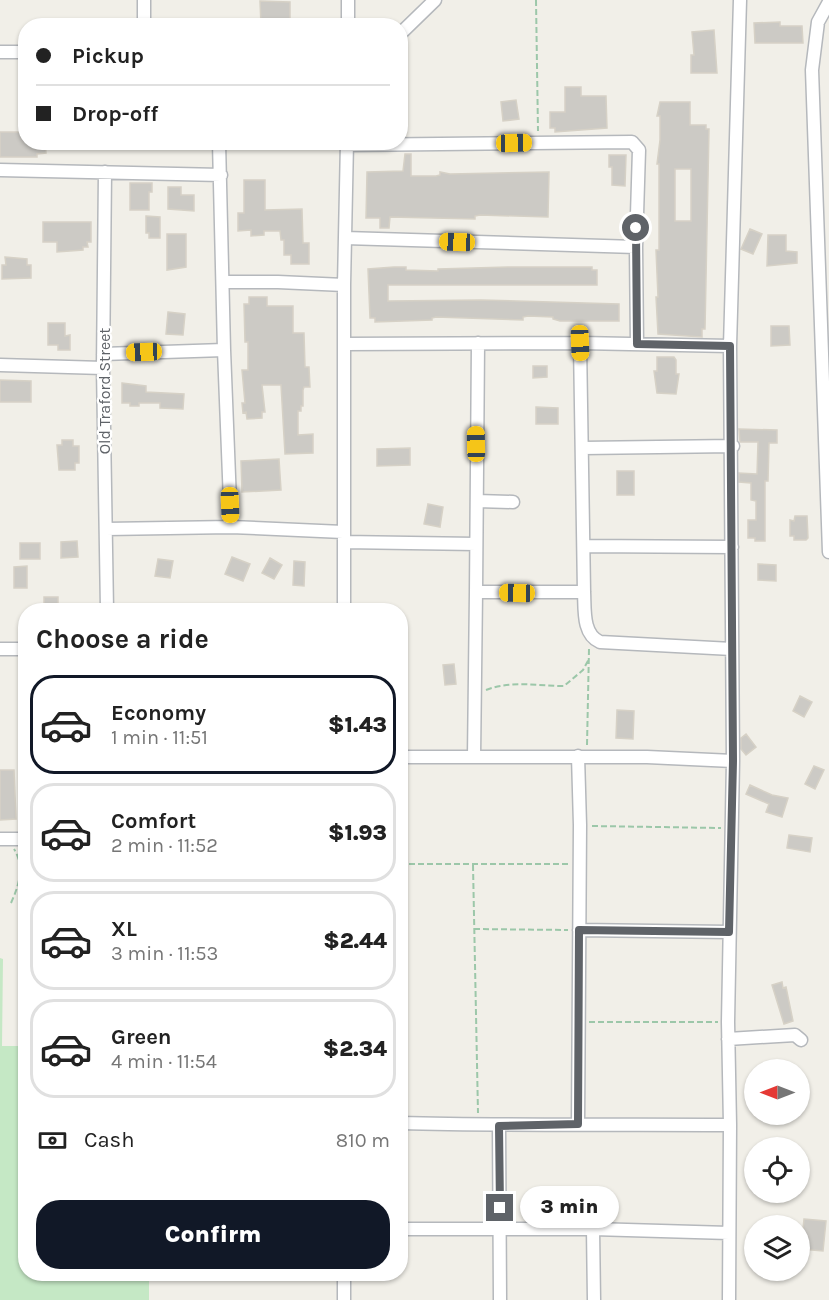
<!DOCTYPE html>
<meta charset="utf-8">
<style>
:root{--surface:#fff;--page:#f6f6f6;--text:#222;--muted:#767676;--line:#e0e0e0;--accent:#111827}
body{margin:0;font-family:Karla,sans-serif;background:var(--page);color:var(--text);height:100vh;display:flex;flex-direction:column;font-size:22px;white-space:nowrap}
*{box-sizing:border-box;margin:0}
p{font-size:20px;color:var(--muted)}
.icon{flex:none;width:33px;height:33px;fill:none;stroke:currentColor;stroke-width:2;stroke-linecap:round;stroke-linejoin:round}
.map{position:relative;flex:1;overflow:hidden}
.drawer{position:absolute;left:18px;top:603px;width:390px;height:678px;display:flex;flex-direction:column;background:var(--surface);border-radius:24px;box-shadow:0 2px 4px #0004}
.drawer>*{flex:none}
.guide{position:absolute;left:18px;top:18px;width:390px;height:132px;border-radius:24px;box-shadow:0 2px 4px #0004;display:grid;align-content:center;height:132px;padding:0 18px;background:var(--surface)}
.needle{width:39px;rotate:270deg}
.controls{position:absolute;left:744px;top:1059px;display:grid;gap:12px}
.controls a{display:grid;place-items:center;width:66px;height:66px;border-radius:50%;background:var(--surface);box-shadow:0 2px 4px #0004;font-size:30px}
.end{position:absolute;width:27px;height:27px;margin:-14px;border:8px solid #5f6368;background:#fff;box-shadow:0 0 0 3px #fff}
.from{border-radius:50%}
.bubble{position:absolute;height:42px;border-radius:21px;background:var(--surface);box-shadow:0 2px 4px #0004;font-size:20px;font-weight:800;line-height:42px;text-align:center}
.car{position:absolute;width:18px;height:36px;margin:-18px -9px;border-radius:8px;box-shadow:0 0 4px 2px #0007;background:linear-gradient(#f5c518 24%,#345 0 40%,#f5c518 0 76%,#345 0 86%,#f5c518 0)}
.guide b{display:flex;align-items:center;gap:21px;height:57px;font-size:22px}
.guide b+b{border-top:2px solid var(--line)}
.guide i{width:15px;height:15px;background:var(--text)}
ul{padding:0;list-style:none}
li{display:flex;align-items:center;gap:18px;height:99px;margin:0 12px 9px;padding:0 6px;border:3px solid var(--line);border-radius:24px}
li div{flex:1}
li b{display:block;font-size:22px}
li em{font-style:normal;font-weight:800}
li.active{border-color:var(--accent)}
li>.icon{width:54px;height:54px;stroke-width:1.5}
h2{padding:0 18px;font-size:27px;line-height:72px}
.pay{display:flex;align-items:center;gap:15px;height:66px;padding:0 18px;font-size:22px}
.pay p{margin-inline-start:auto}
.cta{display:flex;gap:12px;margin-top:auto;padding:12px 18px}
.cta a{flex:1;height:69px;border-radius:24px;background:var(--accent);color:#fff;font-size:24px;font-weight:800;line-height:69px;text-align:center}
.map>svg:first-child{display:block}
.green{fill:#c5e8c5}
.building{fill:#cccac5;stroke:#d6d1c6;stroke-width:1.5;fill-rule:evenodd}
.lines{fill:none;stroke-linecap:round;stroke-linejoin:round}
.minor-casing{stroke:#b5b8bc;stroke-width:15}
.path{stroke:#9cc7a9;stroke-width:2;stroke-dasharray:6 3;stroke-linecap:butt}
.minor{stroke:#fff;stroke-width:12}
.route{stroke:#5f6368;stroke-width:8}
.labels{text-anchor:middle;stroke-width:4.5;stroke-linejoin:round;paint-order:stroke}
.street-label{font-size:16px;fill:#5f6368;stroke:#fff}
</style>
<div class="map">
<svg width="829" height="1300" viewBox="0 0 829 1300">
<rect width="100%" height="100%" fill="#f1efe8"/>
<path class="green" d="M0 958 3 959 2 1046H25L26 1274H149V1300H0Z"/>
<path class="building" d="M260 1 290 2V25H261Z
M780 22V26H802L803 43H755L754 23Z
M714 30 717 73H691V55H694L692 32Z
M565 87H581V96H606L607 128 555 132V128H550V112H565Z
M516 100 519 119 503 121 501 102Z
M660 102H690V125H706V129H709L705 329H702V337L658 334 656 297H658L656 250H659V164H657L660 140V116H657ZM675 169H691V221H675Z
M0 132H26V142H45L46 153 37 154V157H0Z
M405 154H411V176H436L440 175V172L450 174 549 172 548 217 480 215 475 216V219L390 217 389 228H380V218H366L367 172 403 171Z
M609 155H626L625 186 612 185V167H609Z
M244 180H265V210L302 209 303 243H309V264H291V255H284V240H281L280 231H264V235L251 236V230L238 231V213H244Z
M130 183H152V192H149V210H130Z
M168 187H181V195H194V211L168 209Z
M146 216 160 217V238H149V233H146Z
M43 222H91V242H87L88 247H83V250L57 252V242H43Z
M750 229 762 234 753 254 741 249Z
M167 234H186V267L167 270Z
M768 235H786V251L797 252V263L767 266Z
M5 257 27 259V265H31V278L2 279V265H6Z
M394 267H406V270L438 271V269L508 267H592V270H597V285H388V301L481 300 619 304V321H560L553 319V317L528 316 523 317V320L436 317 432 318V320L375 322V318H370L368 269Z
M249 297H267V306H293V333H304L305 367H309L310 387H304L303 390V406H301V411H298V435L313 434V453L285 454 281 385H262L265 412H262V418L247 419 246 412 243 413 242 403H245L242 370H248V342H245L244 304H249Z
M168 312 185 314 183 335 166 334Z
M48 323H65V336L70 335V350H58V345H48Z
M771 326H789L790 345 771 346Z
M657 357H674L676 360V374H679L676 394 657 393 654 371H657Z
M533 366H547V377L533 378Z
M0 380 31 381V402H0Z
M122 383 146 386V392L184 394 183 409 160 408V403H139V406H130V403H122Z
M536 407 558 408V424H536Z
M739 429 777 430V443H769L768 481H765V541H755V538H748V520H756V501L751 500V483L739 482V473L757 474 758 442H740Z
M62 440H73V446H79V463H75V470H59L57 445H62Z
M410 448V465L377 466V449Z
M279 459 281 490 242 492 241 461Z
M617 471H634V495H617Z
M428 504 443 507 440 527 424 524Z
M795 516H807L808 538 806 540H794V536H790V520L794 521Z
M77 541 78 557 61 558V542Z
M20 543H40V559H20Z
M232 557 250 564 243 581 225 574Z
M270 558 282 565 274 579 262 573Z
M158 559 173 561 170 578 155 576Z
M294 561 305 562 304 586 293 585Z
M758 564 776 565V581L758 580Z
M27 566V588H14V567Z
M44 597H58V606H53V610H44Z
M454 664 456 684 445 685 443 665Z
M800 696 812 702 804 717 793 711Z
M617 710 634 711 633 739 616 738Z
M746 734 756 747 746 755 741 749V738Z
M814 766 824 770 815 789 805 784Z
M0 770H14L16 819 0 820Z
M750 785 772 795 788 798 782 817 766 812 769 804 746 794Z
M789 835 812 838 810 852 787 848Z
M782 982 783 988 786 987 793 1021 784 1024 772 985Z
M804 1219 826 1221 823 1251 801 1249Z"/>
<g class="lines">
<g class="minor-casing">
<path id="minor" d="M829 2 818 22 812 70 829 552
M144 26V0
M348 26V0
M400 34 435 0
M0 52H26
M219 142 224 350 231 527
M347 145 632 142 639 150 636 247 637 344
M0 170 221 175
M105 172 103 368 107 610
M345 238 636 247
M223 282H278L344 285
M478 343 476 592H584
M580 343 584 592C585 609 582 634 600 642L732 649
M344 344 580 343 730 346
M103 354 224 350
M0 365 103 368
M583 448 733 446
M477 501 513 502
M106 529 231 527 343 532
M344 542 476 544
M584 546 732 547
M344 610V285L347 142
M0 649H26
M578 756 580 825 578 1124
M400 757H647L733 761
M474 757 476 592
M0 839H26
M579 930 729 932
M728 1039 795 1035 801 1040
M400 1123C510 1126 620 1124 730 1125
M499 1126 500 1300
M400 1229H593L729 1233
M593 1229 594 1300
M344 1300V1274
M729 1300 730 1125 728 1022 733 761 730 346 740 0"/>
</g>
<path class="path" d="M536 0 538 131
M486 690C512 680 537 686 564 686L583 670 589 659
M587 745 589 649
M592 826 721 828
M400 864H569
M473 865 478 1113
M11 903C19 885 25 867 14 849
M474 929 568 930
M589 1022H718"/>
<use href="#minor" class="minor"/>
</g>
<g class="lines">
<path class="route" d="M500 1208 499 1126 578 1124 579 930 729 932 733 761 730 346 637 344 636 228"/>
</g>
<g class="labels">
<g class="street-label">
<text transform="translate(104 391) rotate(-90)" y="6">Old Traford Street</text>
</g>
</g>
</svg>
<div class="controls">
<a><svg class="needle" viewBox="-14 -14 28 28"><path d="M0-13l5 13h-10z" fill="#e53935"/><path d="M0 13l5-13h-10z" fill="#767676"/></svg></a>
<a><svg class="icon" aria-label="locate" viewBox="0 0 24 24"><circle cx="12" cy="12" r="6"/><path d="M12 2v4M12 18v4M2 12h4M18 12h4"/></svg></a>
<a><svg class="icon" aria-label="layers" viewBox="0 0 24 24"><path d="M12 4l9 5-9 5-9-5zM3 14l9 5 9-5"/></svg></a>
</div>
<i class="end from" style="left:636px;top:228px"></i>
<i class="end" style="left:500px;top:1208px"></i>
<div class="bubble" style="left:520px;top:1186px;width:99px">3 min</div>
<i class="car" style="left:514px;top:143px;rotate:89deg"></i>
<i class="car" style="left:457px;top:242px;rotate:272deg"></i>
<i class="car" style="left:580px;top:343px;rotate:178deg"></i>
<i class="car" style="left:144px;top:352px;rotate:268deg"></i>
<i class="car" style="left:476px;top:444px;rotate:359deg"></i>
<i class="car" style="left:230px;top:505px;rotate:178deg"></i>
<i class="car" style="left:517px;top:593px;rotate:271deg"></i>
<div class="guide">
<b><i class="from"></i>Pickup</b>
<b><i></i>Drop-off</b>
</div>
<section class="drawer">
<h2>Choose a ride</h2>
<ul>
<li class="active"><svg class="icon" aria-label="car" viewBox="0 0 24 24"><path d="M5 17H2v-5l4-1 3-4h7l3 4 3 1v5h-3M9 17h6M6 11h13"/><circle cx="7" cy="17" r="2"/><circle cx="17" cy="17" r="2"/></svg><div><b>Economy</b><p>1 min · 11:51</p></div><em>$1.43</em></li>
<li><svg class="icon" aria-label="car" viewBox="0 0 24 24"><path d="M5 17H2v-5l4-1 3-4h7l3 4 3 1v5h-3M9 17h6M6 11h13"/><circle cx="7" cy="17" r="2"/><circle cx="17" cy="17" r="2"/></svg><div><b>Comfort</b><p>2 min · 11:52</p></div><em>$1.93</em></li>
<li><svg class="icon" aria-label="car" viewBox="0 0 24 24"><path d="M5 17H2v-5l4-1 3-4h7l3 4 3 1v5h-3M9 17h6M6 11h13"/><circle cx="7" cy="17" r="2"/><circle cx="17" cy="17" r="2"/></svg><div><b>XL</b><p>3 min · 11:53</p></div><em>$2.44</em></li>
<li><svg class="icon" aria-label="car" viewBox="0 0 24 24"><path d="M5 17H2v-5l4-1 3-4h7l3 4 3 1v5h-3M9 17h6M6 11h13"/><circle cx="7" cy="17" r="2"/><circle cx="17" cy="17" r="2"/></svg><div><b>Green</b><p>4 min · 11:54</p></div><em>$2.34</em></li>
</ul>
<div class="pay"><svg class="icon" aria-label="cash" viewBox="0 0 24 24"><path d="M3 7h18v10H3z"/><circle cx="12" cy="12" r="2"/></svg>Cash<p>810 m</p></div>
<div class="cta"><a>Confirm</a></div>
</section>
</div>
